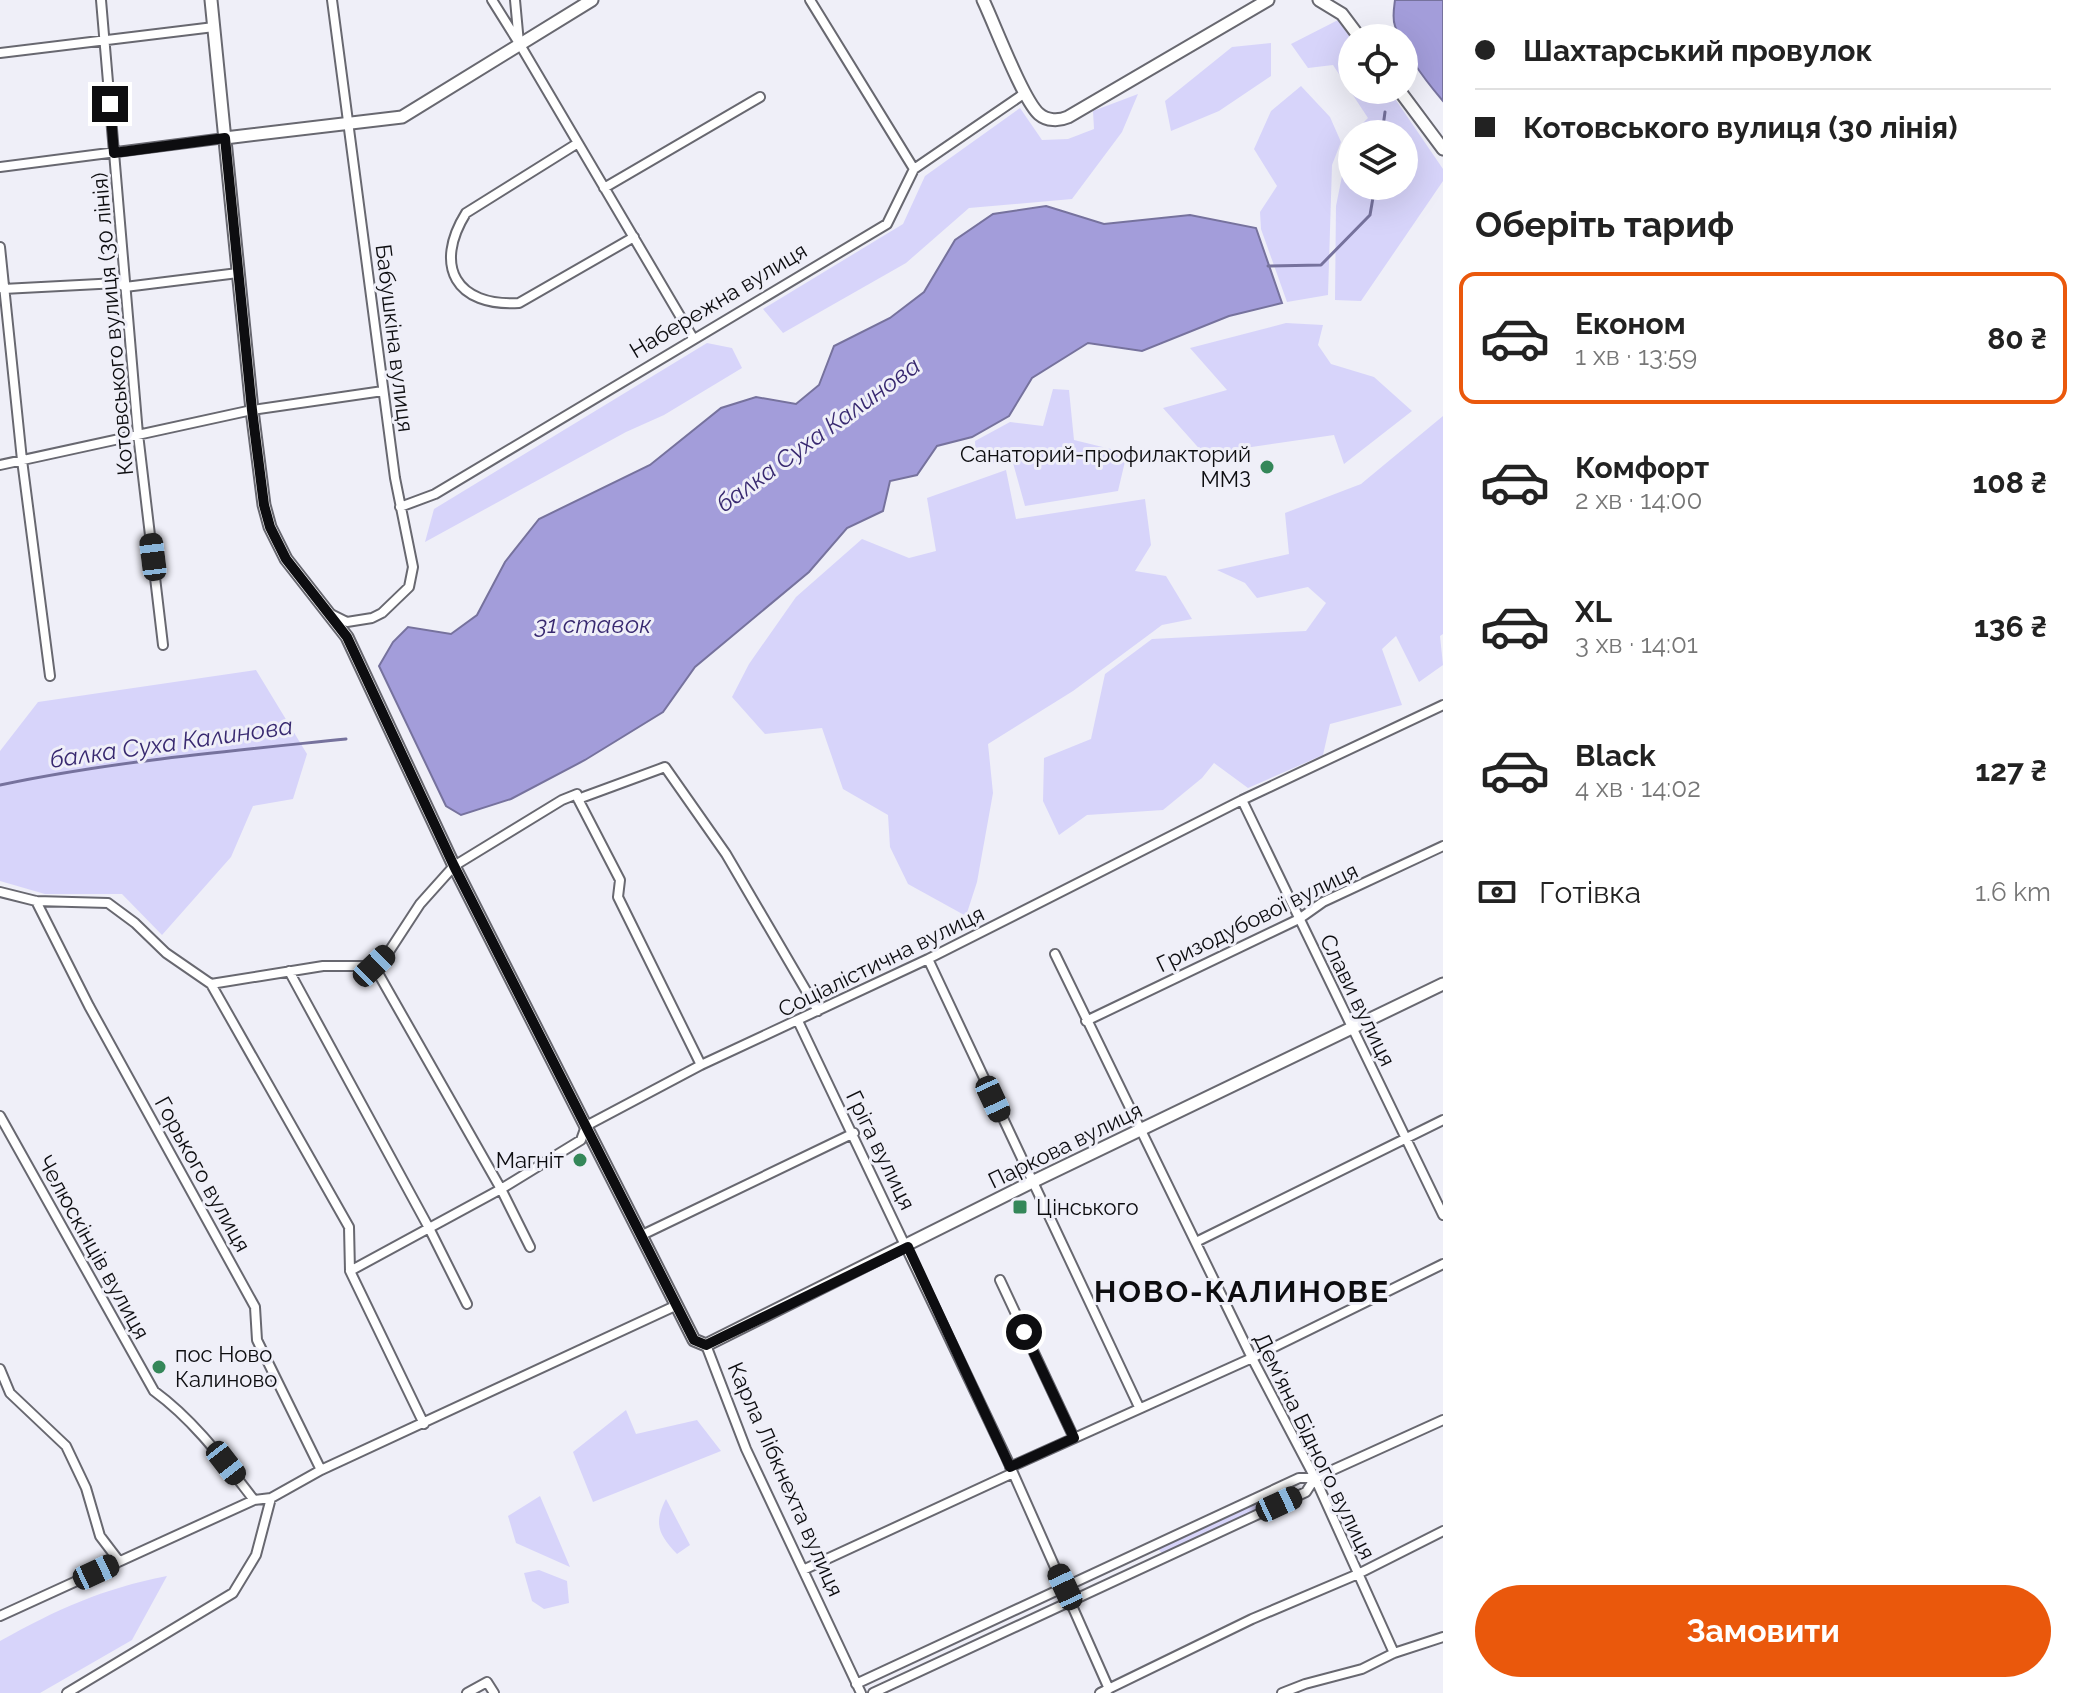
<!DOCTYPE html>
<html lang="uk">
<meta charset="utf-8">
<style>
:root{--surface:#fff;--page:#f2f2f2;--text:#222;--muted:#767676;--line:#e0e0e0;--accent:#ea580c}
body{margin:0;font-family:Raleway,sans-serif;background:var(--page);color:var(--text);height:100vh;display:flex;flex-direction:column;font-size:30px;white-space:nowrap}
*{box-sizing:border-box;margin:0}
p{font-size:26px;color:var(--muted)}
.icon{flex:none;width:44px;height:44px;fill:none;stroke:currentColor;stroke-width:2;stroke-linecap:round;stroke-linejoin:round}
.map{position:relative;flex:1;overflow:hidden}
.panel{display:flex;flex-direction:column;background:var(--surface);width:640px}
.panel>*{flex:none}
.banner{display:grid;align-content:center;height:176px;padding:0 32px;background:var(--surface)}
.buttons{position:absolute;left:1338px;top:24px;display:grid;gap:16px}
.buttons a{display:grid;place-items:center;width:80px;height:80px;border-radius:50%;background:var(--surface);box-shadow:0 8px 32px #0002;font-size:40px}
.end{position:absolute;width:36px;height:36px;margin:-18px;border:10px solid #0d0d10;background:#fff;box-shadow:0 0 0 4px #fff}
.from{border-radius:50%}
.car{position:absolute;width:24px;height:48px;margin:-24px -12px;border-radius:10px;box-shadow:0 0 6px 2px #0007;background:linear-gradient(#222 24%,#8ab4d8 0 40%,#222 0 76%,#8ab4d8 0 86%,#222 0)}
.banner b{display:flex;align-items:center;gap:28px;height:76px;font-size:30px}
.banner b+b{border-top:2px solid var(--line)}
.banner i{width:20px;height:20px;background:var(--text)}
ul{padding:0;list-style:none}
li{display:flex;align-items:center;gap:24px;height:132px;margin:0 16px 12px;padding:0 16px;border:4px solid transparent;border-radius:16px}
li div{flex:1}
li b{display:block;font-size:30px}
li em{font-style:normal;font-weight:700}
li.on{border-color:var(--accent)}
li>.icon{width:72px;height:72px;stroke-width:1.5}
h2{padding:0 32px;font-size:36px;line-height:96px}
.pay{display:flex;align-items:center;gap:20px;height:88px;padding:0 32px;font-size:30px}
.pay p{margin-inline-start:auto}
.primary-button{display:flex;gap:16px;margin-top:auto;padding:16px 32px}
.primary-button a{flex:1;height:92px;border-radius:48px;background:var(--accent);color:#fff;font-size:32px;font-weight:700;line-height:92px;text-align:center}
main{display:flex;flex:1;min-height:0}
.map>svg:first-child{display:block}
.green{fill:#d7d4fa}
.water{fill:#a39dda;stroke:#76729d;stroke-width:2}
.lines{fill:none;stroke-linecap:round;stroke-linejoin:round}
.stream{stroke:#76729d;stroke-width:3}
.street-casing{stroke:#686870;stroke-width:12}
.secondary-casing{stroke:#686870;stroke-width:15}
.street{stroke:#fff;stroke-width:8}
.secondary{stroke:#fff;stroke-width:11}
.route{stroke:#0d0d10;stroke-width:10}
.poi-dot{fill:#348759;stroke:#efeff8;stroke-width:3}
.labels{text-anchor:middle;stroke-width:6;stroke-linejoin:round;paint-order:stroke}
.street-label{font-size:22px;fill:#0d0d10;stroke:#efeff8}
.poi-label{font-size:22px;fill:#0d0d10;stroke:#efeff8;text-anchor:end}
.water-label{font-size:24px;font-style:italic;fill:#382970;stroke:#efeff8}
.district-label{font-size:30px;font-weight:bold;letter-spacing:2px;fill:#0d0d10;stroke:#efeff8}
</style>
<main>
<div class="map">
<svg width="1443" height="1693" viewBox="0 0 1443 1693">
<rect width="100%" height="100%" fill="#efeff8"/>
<path class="green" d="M1340 19 1353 38 1352 90H1389L1443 169V181L1361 301 1335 300 1336 206 1350 136 1352 134V186H1404V134H1352L1368 118 1333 65 1308 68 1291 44Z
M1271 43V76L1219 111 1171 131 1165 101 1232 47Z
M1301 86 1330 117 1341 142 1332 165 1328 295 1287 302 1261 229 1260 212 1277 186 1254 149 1271 111Z
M1138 94 1122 132 1072 199 969 208 906 263 783 333 763 309 903 224 925 176 1020 108 1042 140 1068 139 1094 129 1093 111Z
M1286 323 1323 325 1318 345 1331 364 1374 377 1412 411 1344 464 1334 435 1204 454 1163 408 1227 390 1190 348Z
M707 343 732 348 742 368 664 415 626 432 425 542 434 509Z
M1053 389 1069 390 1074 440 1127 453 1118 491 1025 506 1013 463 976 462 975 441 1010 422 1043 426Z
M1443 416V634L1440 636 1443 665 1419 682 1396 636 1382 649 1402 705 1330 724 1323 755 1248 788 1214 763 1202 778 1163 810 1087 815 1059 835 1043 801 1044 758 1091 739 1105 674 1152 639 1306 631 1326 603 1308 587 1257 598 1245 583 1217 570 1289 554 1285 513 1361 484Z
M1006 470 1016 519 1145 499 1151 545 1135 571 1166 576 1192 619 1162 625 1073 691 988 744 993 793 977 882 966 916 908 884 890 847 888 815 843 789 822 728 765 734 732 697 749 664 796 597 862 539 909 558 936 551 927 498Z
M256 670 307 754 293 799 253 806 231 857 162 935 122 894H45L0 881V751L38 702Z
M626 1410 636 1434 697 1420 721 1451 593 1502 573 1452Z
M1273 1495 1274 1502 1162 1553 1157 1548Z
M540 1496 570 1567 516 1543 508 1516Z
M666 1499 690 1545 677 1554C659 1535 653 1524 666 1499Z
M539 1570 567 1581 569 1603 544 1609 532 1601 524 1573Z
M167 1576 132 1640 40 1693H0V1641C58 1609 101 1589 167 1576Z"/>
<path class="water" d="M1395 0H1443V101C1424 79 1404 51 1395 26 1392 18 1394 8 1395 0Z
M1046 206 1104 224 1190 215 1256 228 1282 303 1229 316 1142 351 1088 343 1032 378 1009 416 972 437 937 446 917 475 890 481 883 511 847 528 809 572 695 667 663 712 585 760 511 799 461 815 446 806 379 666 393 642 408 627 451 634 477 615 505 562 539 519 650 465 721 408 756 397 796 404 819 385 834 346 890 318 924 292 955 240 993 214Z"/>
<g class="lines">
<path class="stream" d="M1382 134 1385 112
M1268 266 1321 265 1370 215 1375 186
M0 785C114 761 230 751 346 739"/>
<g class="street-casing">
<path id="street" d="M101 0 138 434 163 645
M492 0 517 40
M515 0 519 43 693 338
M810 0 914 169
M0 53 214 27
M578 143 466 213C433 266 456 307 519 303L634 237
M0 167 225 138
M604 188 760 97
M0 247 22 460 50 676
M3 289 118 283 125 287 238 273
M0 465 252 410 383 391
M400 507 435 494 887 224 914 169 1025 93
M331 614 347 622 372 618 382 613 409 587 413 567 395 478 332 0
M578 799 620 880 618 897 701 1065
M1242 800 1443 1215
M0 892 36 901 108 903 135 923 166 953 211 984 323 966H374L390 950 420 904 454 866 562 800 577 794 578 799 665 767 726 854 818 1011
M36 901 89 1006 255 1307 257 1340 321 1470
M1055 954 1252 1358 1315 1478 1394 1653
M928 959 1139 1407
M374 966 501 1189 530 1247
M289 971 429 1228 467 1304
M211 984 349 1227 350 1271 424 1424
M798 1021 1006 1457 1109 1689
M1086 1021 1299 919 1323 902 1443 846
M0 1116 154 1391C195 1421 223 1460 254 1500
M640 1236 854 1133
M1196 1242 1443 1120
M350 1271 501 1189 581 1140 586 1126 701 1065 928 959 1242 800 1443 705
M1000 1280 1074 1438
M706 1345 746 1449 861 1693
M0 1369 10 1393 66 1446 86 1488 100 1536 119 1561
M1010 1467 1252 1358 1443 1264
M803 1570 1013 1473
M0 1616 254 1500 271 1498 321 1470 675 1306
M856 1684 1299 1478H1315L1443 1420
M67 1693 233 1593 256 1555 271 1498
M467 1693 487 1682 494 1693
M873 1693 1306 1492 1315 1478
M1100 1693 1252 1619 1358 1574 1443 1531
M1282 1693 1305 1684 1362 1669 1394 1653 1443 1637"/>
</g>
<g class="secondary-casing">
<path id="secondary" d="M211 0 252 410 264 505 270 527 286 559 347 637 454 866 694 1340 706 1345 1032 1182 1443 984
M983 0C994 23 1023 100 1039 114 1047 121 1059 121 1068 117L1268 0
M1319 0 1342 14 1360 38
M1399 90 1443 149
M225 138 402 117 592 0"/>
</g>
<use href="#street" class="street"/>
<use href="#secondary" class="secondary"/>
</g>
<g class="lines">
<path class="route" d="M110 104 114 153 225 138 252 410 264 505 270 527 286 559 347 637 454 866 694 1340 706 1345 908 1247 1010 1467 1074 1438 1024 1332"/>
</g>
<g class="poi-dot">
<circle cx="1267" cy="467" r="8"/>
<circle cx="580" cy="1160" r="8"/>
<rect x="1012" y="1199" width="16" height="16" rx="4"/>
<circle cx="159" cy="1367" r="8"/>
</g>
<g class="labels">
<g class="street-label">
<text transform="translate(718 300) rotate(-31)" y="8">Набережна вулиця</text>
<text transform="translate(112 324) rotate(-95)" y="8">Котовського вулиця (30 лiнiя)</text>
<text transform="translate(395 338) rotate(83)" y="8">Бабушкіна вулиця</text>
<text transform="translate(1257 917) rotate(-26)" y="8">Гризодубової вулиця</text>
<text transform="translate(881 961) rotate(-26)" y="8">Соціалістична вулиця</text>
<text transform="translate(1358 1000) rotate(64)" y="8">Слави вулиця</text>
<text transform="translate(1065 1145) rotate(-26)" y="8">Паркова вулиця</text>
<text transform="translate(881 1150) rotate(64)" y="8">Гріга вулиця</text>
<text transform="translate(203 1174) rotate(61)" y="8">Горького вулиця</text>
<text transform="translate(94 1247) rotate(61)" y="8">Челюскінців вулиця</text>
<text transform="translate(1315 1446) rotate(64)" y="8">Дем’яна Бідного вулиця</text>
<text transform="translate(786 1479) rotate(66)" y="8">Карла Лібкнехта вулиця</text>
</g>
<g class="poi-label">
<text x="1251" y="462">Санаторий-профилакторий<tspan x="1251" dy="25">ММЗ</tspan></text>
<text x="564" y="1168">Магніт</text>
<text x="1036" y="1215" text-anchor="start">Цінського</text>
<text x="175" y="1362" text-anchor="start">пос Ново<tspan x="175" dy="25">Калиново</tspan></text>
</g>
<g class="water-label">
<text transform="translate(818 435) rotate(-36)" y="8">балка Суха Калинова</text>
<text x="593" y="633">31 ставок</text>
<text transform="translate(171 743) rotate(-8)" y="8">балка Суха Калинова</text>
</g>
<g class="district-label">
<text x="1242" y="1302">НОВО-КАЛИНОВЕ</text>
</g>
</g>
</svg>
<div class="buttons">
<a><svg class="icon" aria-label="locate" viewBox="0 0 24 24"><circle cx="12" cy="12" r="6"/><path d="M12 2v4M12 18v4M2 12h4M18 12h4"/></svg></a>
<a><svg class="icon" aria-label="layers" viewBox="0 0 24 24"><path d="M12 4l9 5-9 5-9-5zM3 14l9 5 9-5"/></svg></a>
</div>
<i class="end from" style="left:1024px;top:1332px"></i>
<i class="end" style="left:110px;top:104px"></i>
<i class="car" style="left:153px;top:557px;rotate:353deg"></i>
<i class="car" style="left:374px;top:966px;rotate:46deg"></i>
<i class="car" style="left:993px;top:1099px;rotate:155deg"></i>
<i class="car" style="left:226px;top:1463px;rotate:142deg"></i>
<i class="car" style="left:1279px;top:1504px;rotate:65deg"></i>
<i class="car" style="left:96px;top:1572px;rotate:65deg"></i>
<i class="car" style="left:1065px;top:1587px;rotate:335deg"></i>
</div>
<section class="panel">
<div class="banner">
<b><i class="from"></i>Шахтарський провулок</b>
<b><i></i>Котовського вулиця (30 лiнiя)</b>
</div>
<h2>Оберіть тариф</h2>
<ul>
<li class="on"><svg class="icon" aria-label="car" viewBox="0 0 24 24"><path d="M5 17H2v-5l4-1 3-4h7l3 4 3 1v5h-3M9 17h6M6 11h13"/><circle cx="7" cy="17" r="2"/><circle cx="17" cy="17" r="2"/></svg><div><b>Економ</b><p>1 хв · 13:59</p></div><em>80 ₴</em></li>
<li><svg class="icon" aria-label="car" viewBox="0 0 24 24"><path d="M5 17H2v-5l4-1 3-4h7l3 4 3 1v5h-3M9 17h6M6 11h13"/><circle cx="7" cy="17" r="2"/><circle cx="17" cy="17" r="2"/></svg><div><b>Комфорт</b><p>2 хв · 14:00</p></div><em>108 ₴</em></li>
<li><svg class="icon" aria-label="car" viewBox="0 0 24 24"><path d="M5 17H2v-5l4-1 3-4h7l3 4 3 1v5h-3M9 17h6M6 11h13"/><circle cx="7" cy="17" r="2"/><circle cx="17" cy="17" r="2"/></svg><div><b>XL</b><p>3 хв · 14:01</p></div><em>136 ₴</em></li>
<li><svg class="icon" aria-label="car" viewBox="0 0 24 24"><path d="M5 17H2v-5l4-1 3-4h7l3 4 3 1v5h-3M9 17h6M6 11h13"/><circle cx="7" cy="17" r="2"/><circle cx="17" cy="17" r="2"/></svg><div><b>Black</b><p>4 хв · 14:02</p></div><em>127 ₴</em></li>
</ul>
<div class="pay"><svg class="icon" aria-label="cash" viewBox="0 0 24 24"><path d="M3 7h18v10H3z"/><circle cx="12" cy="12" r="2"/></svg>Готівка<p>1.6 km</p></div>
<div class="primary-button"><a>Замовити</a></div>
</section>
</main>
